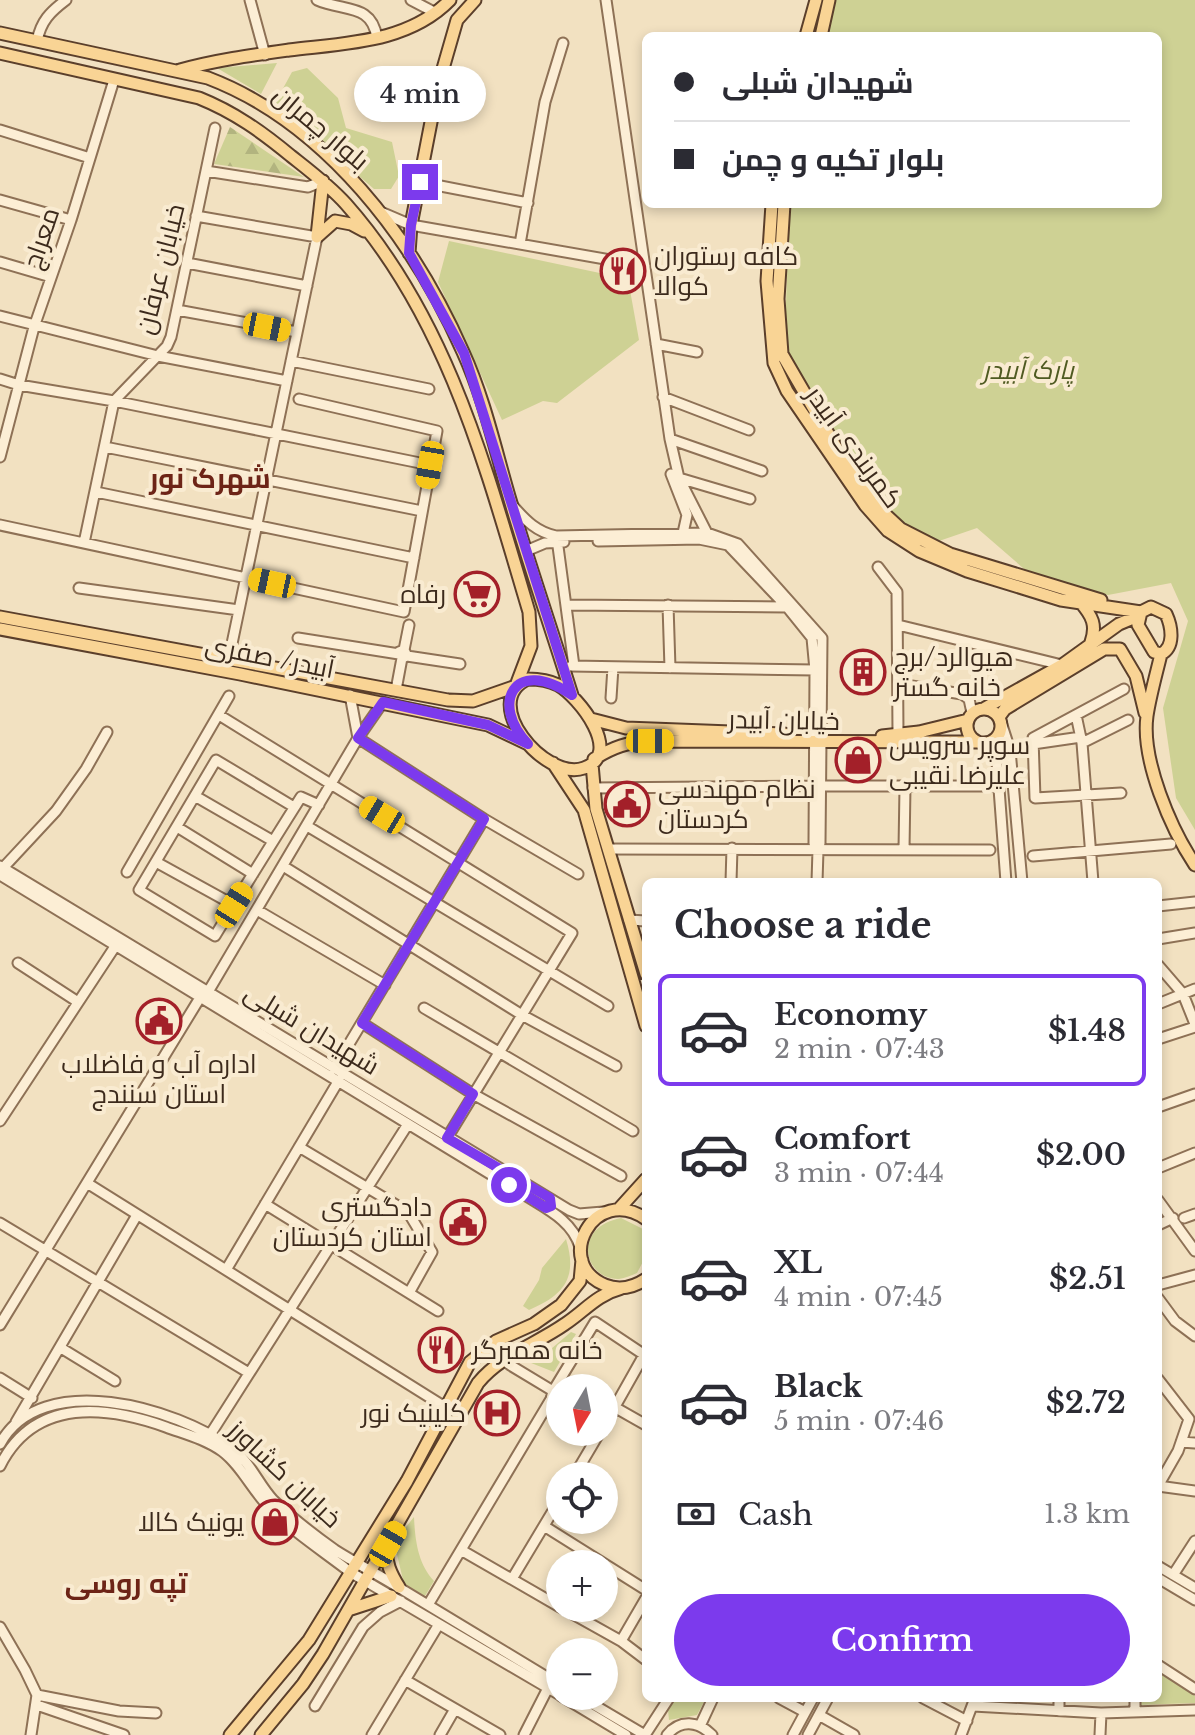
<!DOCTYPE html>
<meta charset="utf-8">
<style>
:root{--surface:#fff;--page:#f2f2f3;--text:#2b2b33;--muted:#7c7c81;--line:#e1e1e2;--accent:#7c3aed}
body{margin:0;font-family:"Libre Baskerville",Cairo,serif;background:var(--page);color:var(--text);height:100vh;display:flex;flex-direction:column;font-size:30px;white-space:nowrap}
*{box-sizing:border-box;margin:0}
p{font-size:26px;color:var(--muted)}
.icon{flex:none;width:44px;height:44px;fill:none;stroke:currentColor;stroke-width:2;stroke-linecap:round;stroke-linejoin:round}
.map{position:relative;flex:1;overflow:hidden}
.sheet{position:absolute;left:642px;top:878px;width:520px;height:824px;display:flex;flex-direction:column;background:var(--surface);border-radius:12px;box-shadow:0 4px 12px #0003}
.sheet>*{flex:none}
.top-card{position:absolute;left:642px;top:32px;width:520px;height:176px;border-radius:12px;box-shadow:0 4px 12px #0003;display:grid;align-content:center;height:176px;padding:0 32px;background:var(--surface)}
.needle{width:52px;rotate:190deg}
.controls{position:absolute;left:546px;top:1374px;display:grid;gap:16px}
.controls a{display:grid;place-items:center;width:72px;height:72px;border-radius:50%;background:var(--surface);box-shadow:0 4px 12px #0003;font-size:40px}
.end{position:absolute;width:36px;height:36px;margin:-18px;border:10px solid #7c3aed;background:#fff;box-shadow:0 0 0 4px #fff}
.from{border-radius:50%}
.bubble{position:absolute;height:56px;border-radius:28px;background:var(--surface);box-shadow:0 4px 12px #0003;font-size:26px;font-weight:600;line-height:56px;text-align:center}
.car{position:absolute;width:24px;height:48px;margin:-24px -12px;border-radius:10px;box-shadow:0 0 6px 2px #0007;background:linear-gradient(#f5c518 24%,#345 0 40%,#f5c518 0 76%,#345 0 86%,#f5c518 0)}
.top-card b{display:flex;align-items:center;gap:28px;height:76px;font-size:30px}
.top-card b+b{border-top:2px solid var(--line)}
.top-card i{width:20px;height:20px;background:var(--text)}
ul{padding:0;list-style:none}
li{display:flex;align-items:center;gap:24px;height:112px;margin:0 16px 12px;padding:0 16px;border:4px solid transparent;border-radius:12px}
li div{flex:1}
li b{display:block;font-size:30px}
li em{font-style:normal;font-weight:600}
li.selected{border-color:var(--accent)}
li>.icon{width:72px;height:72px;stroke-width:1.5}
h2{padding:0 32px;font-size:36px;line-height:96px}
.pay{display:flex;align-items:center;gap:20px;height:88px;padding:0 32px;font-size:30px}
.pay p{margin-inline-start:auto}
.cta{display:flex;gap:16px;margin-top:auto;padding:16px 32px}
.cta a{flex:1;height:92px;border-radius:48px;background:var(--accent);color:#fff;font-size:32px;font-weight:600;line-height:92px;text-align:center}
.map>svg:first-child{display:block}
.green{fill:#ced194}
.forest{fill:url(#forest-firs)}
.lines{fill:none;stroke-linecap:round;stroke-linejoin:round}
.minor-casing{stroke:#8e7156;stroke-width:13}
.major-casing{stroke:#5b3f2b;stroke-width:15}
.minor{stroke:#fceed5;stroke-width:9}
.major{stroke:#f9d495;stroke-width:11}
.route{stroke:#7c3aed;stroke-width:10}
.labels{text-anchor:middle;stroke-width:8;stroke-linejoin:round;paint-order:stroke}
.street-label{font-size:26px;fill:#3c2a1c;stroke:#f9ebd1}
.poi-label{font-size:26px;fill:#3c2a1c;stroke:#f9ebd1;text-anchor:start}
.park-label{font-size:26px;font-style:italic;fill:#4f5a21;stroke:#f9ebd1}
.neighbourhood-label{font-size:28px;font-weight:bold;fill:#6d2417;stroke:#f9ebd1}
</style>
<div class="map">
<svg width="1195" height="1735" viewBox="0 0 1195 1735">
<defs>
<pattern id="forest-firs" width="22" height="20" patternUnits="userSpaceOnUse" patternTransform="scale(2)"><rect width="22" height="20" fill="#ced194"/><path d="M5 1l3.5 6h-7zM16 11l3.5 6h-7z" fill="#b2b47f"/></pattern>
</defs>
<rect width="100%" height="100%" fill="#f2e1c1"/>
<path class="green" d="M833 0H1195V830L1176 798 1163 708 1188 621 1171 583 1108 595 1038 581 977 528 939 541 885 517 784 352 790 204H1158V36H826Z
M277 63 261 94 217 68Z
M307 68 338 98 346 128 392 142 399 176 391 189H374L275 103 292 72Z
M449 241 628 279 639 340 557 403 543 401 502 420 438 282Z
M621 1218 643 1229 646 1256 637 1273C632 1275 625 1278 619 1279 585 1280 570 1228 621 1218Z
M566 1239C578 1278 564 1295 529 1310L523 1306 539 1280 542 1268Z
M571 1332 576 1334 554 1372 526 1361 551 1349Z
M414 1517C415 1540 418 1564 434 1581L425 1596 404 1584 394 1542Z
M1158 1672 1195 1696V1703L1136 1705V1698H1158Z
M675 1698H706L697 1715 669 1720 668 1710Z"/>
<path class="forest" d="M230 127 304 177 214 164Z"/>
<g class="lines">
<g class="minor-casing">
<path id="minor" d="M250 0 265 55
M317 0C344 12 372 3 377 38
M411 0 434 12
M606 0 670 439 679 478 707 533
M37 41C41 21 50 12 66 0
M0 130 90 158
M206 171 308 187 323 181
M420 182 528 203
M0 200 71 220
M383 213 411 225 645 266
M196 216 317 237 229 658
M520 244 545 102 563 43
M0 262 51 277
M187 263 307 286
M177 310 297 332
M0 316 158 356 287 381
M656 344 697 352
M291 361 429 389
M0 379 19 385 114 401 430 465
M663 397 749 430
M670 439 762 471
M105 447 422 511
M0 457 34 327 71 220 114 80
M671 474 687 515 683 533
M679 478 750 499
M96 492 414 558
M513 506C526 521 537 532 556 536L707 533 738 544 822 638 820 843 818 850
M0 525 404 612 437 431 299 399
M557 539 574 666
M598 541 699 539 728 545 787 607 812 638 815 670 814 843 818 850 817 882
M84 543 114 401 167 346 171 337 215 128
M526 551 545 543 564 542
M878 567 897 592 898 734
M79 588 239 610
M568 605 787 607
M668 605 670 668
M898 625 1062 665
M298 638 399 654
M404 650 399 652 402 658 407 656 404 650 409 625
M407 656 460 664
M571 666 815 670
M899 684 962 694 969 699 972 713
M396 690 402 658
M350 695 358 738
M611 698 613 667
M219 715 572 933 447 1138
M1076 715 1082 743 1093 882
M1002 725 1010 750 1022 882
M358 738 484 819 578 874
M987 743 997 762 1006 882
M1082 743 1128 720
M1033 744 1081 737
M822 786H999
M593 788 814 786
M1121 793 1035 798 1033 738 1124 689
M195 796 273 841
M294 807 216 760 139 890 215 936C243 889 272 843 301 797L319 805
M307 826 608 1006
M177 827 253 874
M608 849 990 850
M904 849 905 787
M1033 856 1171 844
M156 862 234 905
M0 866 569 1210 579 1214 603 1212
M283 866 522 1015 616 1066
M3 868 56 811 86 769 107 732
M127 872 229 696
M0 875 528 1197C549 1210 573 1222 580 1247
M731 882 732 848
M1158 906 1195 902
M257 910 385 985
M629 920 646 921
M1158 939 1195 933
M18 963 78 1002
M1158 965 1183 994 1195 1024
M208 992 358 738 383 702
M1158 1004 1195 989
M424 1008 633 1131
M362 1023 473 1094 621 1176
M1158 1039 1195 1027
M334 1069 484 819
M1158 1107 1195 1094
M0 1121 116 945
M299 1147 408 1212 432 1252 409 1293
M1158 1168 1195 1153
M87 1183 445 1407
M1158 1200 1195 1251
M265 1204 438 1311
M1184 1218 1195 1214
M0 1223 249 1373
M1158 1225 1173 1218
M226 1270 339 1080
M1158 1285 1195 1275
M1158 1298 1175 1321 1195 1336
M0 1325 201 996
M61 1348 115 1381
M0 1378 32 1398
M1158 1379 1189 1419 1178 1451 1158 1486
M553 1391 595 1322 646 1356
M616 1408 646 1425
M16 1422 137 1215
M604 1426 644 1355
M208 1438 408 1124
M1181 1442 1195 1443
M0 1444C41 1368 177 1408 231 1448 250 1461 258 1484 273 1500 292 1518 314 1535 335 1550 357 1564 381 1576 403 1590 455 1622 508 1653 560 1685
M0 1466C34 1398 104 1405 166 1427 185 1434 205 1439 222 1451 241 1465 252 1490 269 1507 293 1532 323 1551 350 1572L560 1695
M574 1476 600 1432
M1158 1486 1195 1491
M544 1526 646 1590
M461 1550 560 1607
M1158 1566 1195 1588
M1173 1575 1195 1541
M1158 1578 1195 1600
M512 1579 560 1499
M428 1605 551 1399 553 1391 510 1365
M562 1608 621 1641 646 1660
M0 1627 25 1670 37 1695 31 1735
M621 1641 646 1598
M1158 1665 1195 1689
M405 1680 500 1735
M37 1695 119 1711 156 1713
M561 1696 626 1735
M579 1696 645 1735
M779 1698 805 1712
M923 1698 967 1721
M1059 1698V1711
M37 1705 124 1735
M315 1706 363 1627 380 1612 401 1601
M973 1706 1101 1713 1195 1710
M1135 1712V1698
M819 1715 854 1735
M700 1726 713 1698
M372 1735 439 1624
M440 1735 455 1709
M524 1735 548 1688
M645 1735 669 1698
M667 1735C680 1719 698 1721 712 1735
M793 1735 813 1698
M808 1735 828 1698
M961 1735 975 1698
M1100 1735 1101 1713"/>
</g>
<g class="major-casing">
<path id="major" d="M0 33 208 78C326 123 414 240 463 352 485 400 496 453 511 503 530 567 552 631 572 695
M806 36 816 0
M821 36 829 0
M0 53 199 98C234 112 262 132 291 156 310 171 330 186 346 204 448 319 486 468 529 612L531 646 517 683
M180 70C216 60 253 55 289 50 345 43 408 43 450 0
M772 204 767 281 774 363 787 391 865 505 888 531 919 551 967 571 1061 600 1141 612
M784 204 778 299 782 354 840 454 874 504 901 529 950 554 1101 600
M317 236 323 181
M317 237 335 221 351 224 364 231
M409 253 411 225 438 86 457 20 475 0
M1081 603C1092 616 1097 625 1091 642
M1151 607 1166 614C1172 627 1175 647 1161 654L1154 652 1138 625 1141 612Z
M0 617 448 700 473 701 516 686
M0 629 240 674 488 725 528 744
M1161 654C1156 675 1150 696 1147 716 1141 760 1171 829 1195 865
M528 679C539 679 548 680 558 685 579 697 624 754 584 768 545 782 478 701 528 679Z
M985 708 1062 665 1119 624 1138 616
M967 726a17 17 0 1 1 34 0a17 17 0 1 1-34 0Z
M999 717 1005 709 1104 649H1120L1136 676 1145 713
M591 719 626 728 785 734
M882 736 919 732 968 720
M594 759C613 747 628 742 650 741L978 742
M553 763 584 810 646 1026
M592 764 596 809 646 974
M618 1210 646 1179
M646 1219C594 1183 552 1263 605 1285 620 1291 634 1287 646 1279
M387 1547C385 1562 391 1574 399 1587
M351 1609 391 1596
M230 1735 309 1640 407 1481 470 1362 496 1341 534 1324 561 1305 580 1281 582 1260
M261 1735 303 1684 323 1654 478 1383C501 1355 535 1345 565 1324 586 1310 596 1295 622 1288"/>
</g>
<use href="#minor" class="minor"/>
<use href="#major" class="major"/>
</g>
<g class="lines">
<path class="route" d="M420 182 411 225 409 253 464 353 572 695C513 655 490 705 528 744L488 725 383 702 358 738 484 819 362 1023 473 1094 447 1138 550 1198 551 1206 546 1208 509 1185"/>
</g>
<defs>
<g id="restaurant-ring" transform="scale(2.3)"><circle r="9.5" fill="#f9ebd1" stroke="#a32029" stroke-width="1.5"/><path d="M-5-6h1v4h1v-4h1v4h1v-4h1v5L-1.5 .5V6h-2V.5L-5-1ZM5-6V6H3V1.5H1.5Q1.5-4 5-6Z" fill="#a32029"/></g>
<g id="supermarket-ring" transform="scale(2.3)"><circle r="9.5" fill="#f9ebd1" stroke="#a32029" stroke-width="1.5"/><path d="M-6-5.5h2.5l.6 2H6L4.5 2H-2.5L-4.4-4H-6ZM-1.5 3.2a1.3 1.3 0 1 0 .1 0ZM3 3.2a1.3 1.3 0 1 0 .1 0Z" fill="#a32029"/></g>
<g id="building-ring" transform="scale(2.3)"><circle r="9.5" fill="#f9ebd1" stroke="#a32029" stroke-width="1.5"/><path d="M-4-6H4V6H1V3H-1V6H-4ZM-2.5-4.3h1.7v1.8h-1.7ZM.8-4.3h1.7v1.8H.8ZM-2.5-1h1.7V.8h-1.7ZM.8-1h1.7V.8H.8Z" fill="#a32029"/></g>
<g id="shop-ring" transform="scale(2.3)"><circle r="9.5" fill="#f9ebd1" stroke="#a32029" stroke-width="1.5"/><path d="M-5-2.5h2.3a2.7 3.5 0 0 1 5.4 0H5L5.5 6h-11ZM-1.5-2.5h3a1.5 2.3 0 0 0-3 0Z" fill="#a32029"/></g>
<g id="civic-ring" transform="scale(2.3)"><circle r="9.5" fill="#f9ebd1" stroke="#a32029" stroke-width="1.5"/><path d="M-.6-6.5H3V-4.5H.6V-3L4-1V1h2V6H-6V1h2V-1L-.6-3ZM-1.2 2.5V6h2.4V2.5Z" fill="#a32029"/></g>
<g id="hospital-ring" transform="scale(2.3)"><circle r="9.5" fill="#f9ebd1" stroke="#a32029" stroke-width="1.5"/><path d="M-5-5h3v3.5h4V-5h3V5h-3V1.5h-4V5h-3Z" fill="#a32029"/></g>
</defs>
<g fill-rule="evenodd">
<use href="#restaurant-ring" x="623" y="271"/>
<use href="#supermarket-ring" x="477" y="594"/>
<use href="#building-ring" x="863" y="672"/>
<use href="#shop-ring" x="858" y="760"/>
<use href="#civic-ring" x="627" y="804"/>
<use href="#civic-ring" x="159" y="1021"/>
<use href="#civic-ring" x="463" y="1222"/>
<use href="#restaurant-ring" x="441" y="1350"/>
<use href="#hospital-ring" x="497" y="1413"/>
<use href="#shop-ring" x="275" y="1522"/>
</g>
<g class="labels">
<g class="street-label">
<text transform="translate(321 128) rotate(40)" y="9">بلوار چمران</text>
<text transform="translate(41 238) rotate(-71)" y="9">معراج</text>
<text transform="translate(160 269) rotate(-76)" y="9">خیابان عرفان</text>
<text transform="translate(854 447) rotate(54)" y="9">کمربندی آبیدر</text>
<text transform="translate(270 657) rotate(11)" y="9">آبیدر/ صفری</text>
<text transform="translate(784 720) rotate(1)" y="9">خیابان آبیدر</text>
<text transform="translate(312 1029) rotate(31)" y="9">شهیدان شبلی</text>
<text transform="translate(285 1474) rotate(43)" y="9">خیابان کشاورز</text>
</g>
<g class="poi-label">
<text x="654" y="265">کافه رستوران<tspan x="654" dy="30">کوالا</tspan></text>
<text x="446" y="603" text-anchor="end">رفاه</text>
<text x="894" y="666">هیوالرد/برج<tspan x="894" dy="30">خانه گستر</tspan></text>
<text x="889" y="754">سوپر سرویس<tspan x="889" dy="30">علیرضا نقیبی</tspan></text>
<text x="658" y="798">نظام مهندسی<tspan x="658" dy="30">کردستان</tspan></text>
<text x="159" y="1073" text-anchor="middle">اداره آب و فاضلاب<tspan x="159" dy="30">استان سنندج</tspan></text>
<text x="432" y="1216" text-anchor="end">دادگستری<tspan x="432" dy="30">استان کردستان</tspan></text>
<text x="472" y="1359">خانه همبرگر</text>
<text x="466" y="1422" text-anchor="end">کلینیک نور</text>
<text x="244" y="1531" text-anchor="end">یونیک کالا</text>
</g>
<g class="park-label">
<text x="1028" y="379">پارک آبیدر</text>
</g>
<g class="neighbourhood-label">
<text x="210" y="488">شهرک نور</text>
<text x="126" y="1593">تپه روسی</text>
</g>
</g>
</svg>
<div class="controls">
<a><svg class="needle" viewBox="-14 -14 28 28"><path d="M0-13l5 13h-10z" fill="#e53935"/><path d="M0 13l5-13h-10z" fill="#7c7c81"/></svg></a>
<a><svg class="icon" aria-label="locate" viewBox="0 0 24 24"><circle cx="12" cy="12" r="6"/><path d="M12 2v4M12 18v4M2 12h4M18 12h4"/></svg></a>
<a>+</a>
<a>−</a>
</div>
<i class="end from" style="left:509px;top:1185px"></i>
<i class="end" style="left:420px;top:182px"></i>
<div class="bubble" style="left:354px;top:66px;width:132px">4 min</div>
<i class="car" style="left:267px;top:327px;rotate:101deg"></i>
<i class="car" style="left:430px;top:465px;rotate:190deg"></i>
<i class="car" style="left:272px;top:583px;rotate:282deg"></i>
<i class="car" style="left:650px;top:741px;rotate:90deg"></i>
<i class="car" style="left:382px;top:815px;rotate:301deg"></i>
<i class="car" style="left:234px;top:905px;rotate:32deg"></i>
<i class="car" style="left:388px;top:1544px;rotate:30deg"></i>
<div class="top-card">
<b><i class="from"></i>شهیدان شبلی</b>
<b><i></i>بلوار تکیه و چمن</b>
</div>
<section class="sheet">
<h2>Choose a ride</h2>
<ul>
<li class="selected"><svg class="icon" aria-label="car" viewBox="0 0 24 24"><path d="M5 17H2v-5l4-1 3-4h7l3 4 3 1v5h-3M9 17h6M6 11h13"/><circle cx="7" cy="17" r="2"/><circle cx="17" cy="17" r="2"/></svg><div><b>Economy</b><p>2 min · 07:43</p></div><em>$1.48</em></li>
<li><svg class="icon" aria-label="car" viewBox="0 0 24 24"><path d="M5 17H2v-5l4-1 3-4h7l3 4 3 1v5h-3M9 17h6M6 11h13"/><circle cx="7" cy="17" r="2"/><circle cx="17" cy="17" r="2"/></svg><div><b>Comfort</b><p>3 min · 07:44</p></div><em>$2.00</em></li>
<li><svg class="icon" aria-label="car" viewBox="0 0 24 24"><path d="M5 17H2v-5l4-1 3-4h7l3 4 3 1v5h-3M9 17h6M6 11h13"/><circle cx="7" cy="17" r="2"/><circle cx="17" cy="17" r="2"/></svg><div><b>XL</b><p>4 min · 07:45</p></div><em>$2.51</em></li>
<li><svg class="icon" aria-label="car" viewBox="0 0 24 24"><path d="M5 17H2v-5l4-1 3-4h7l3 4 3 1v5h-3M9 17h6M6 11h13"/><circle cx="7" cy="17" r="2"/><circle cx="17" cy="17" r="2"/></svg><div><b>Black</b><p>5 min · 07:46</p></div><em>$2.72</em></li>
</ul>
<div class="pay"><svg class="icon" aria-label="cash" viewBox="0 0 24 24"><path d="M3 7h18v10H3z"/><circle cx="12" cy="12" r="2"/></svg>Cash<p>1.3 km</p></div>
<div class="cta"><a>Confirm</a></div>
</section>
</div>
